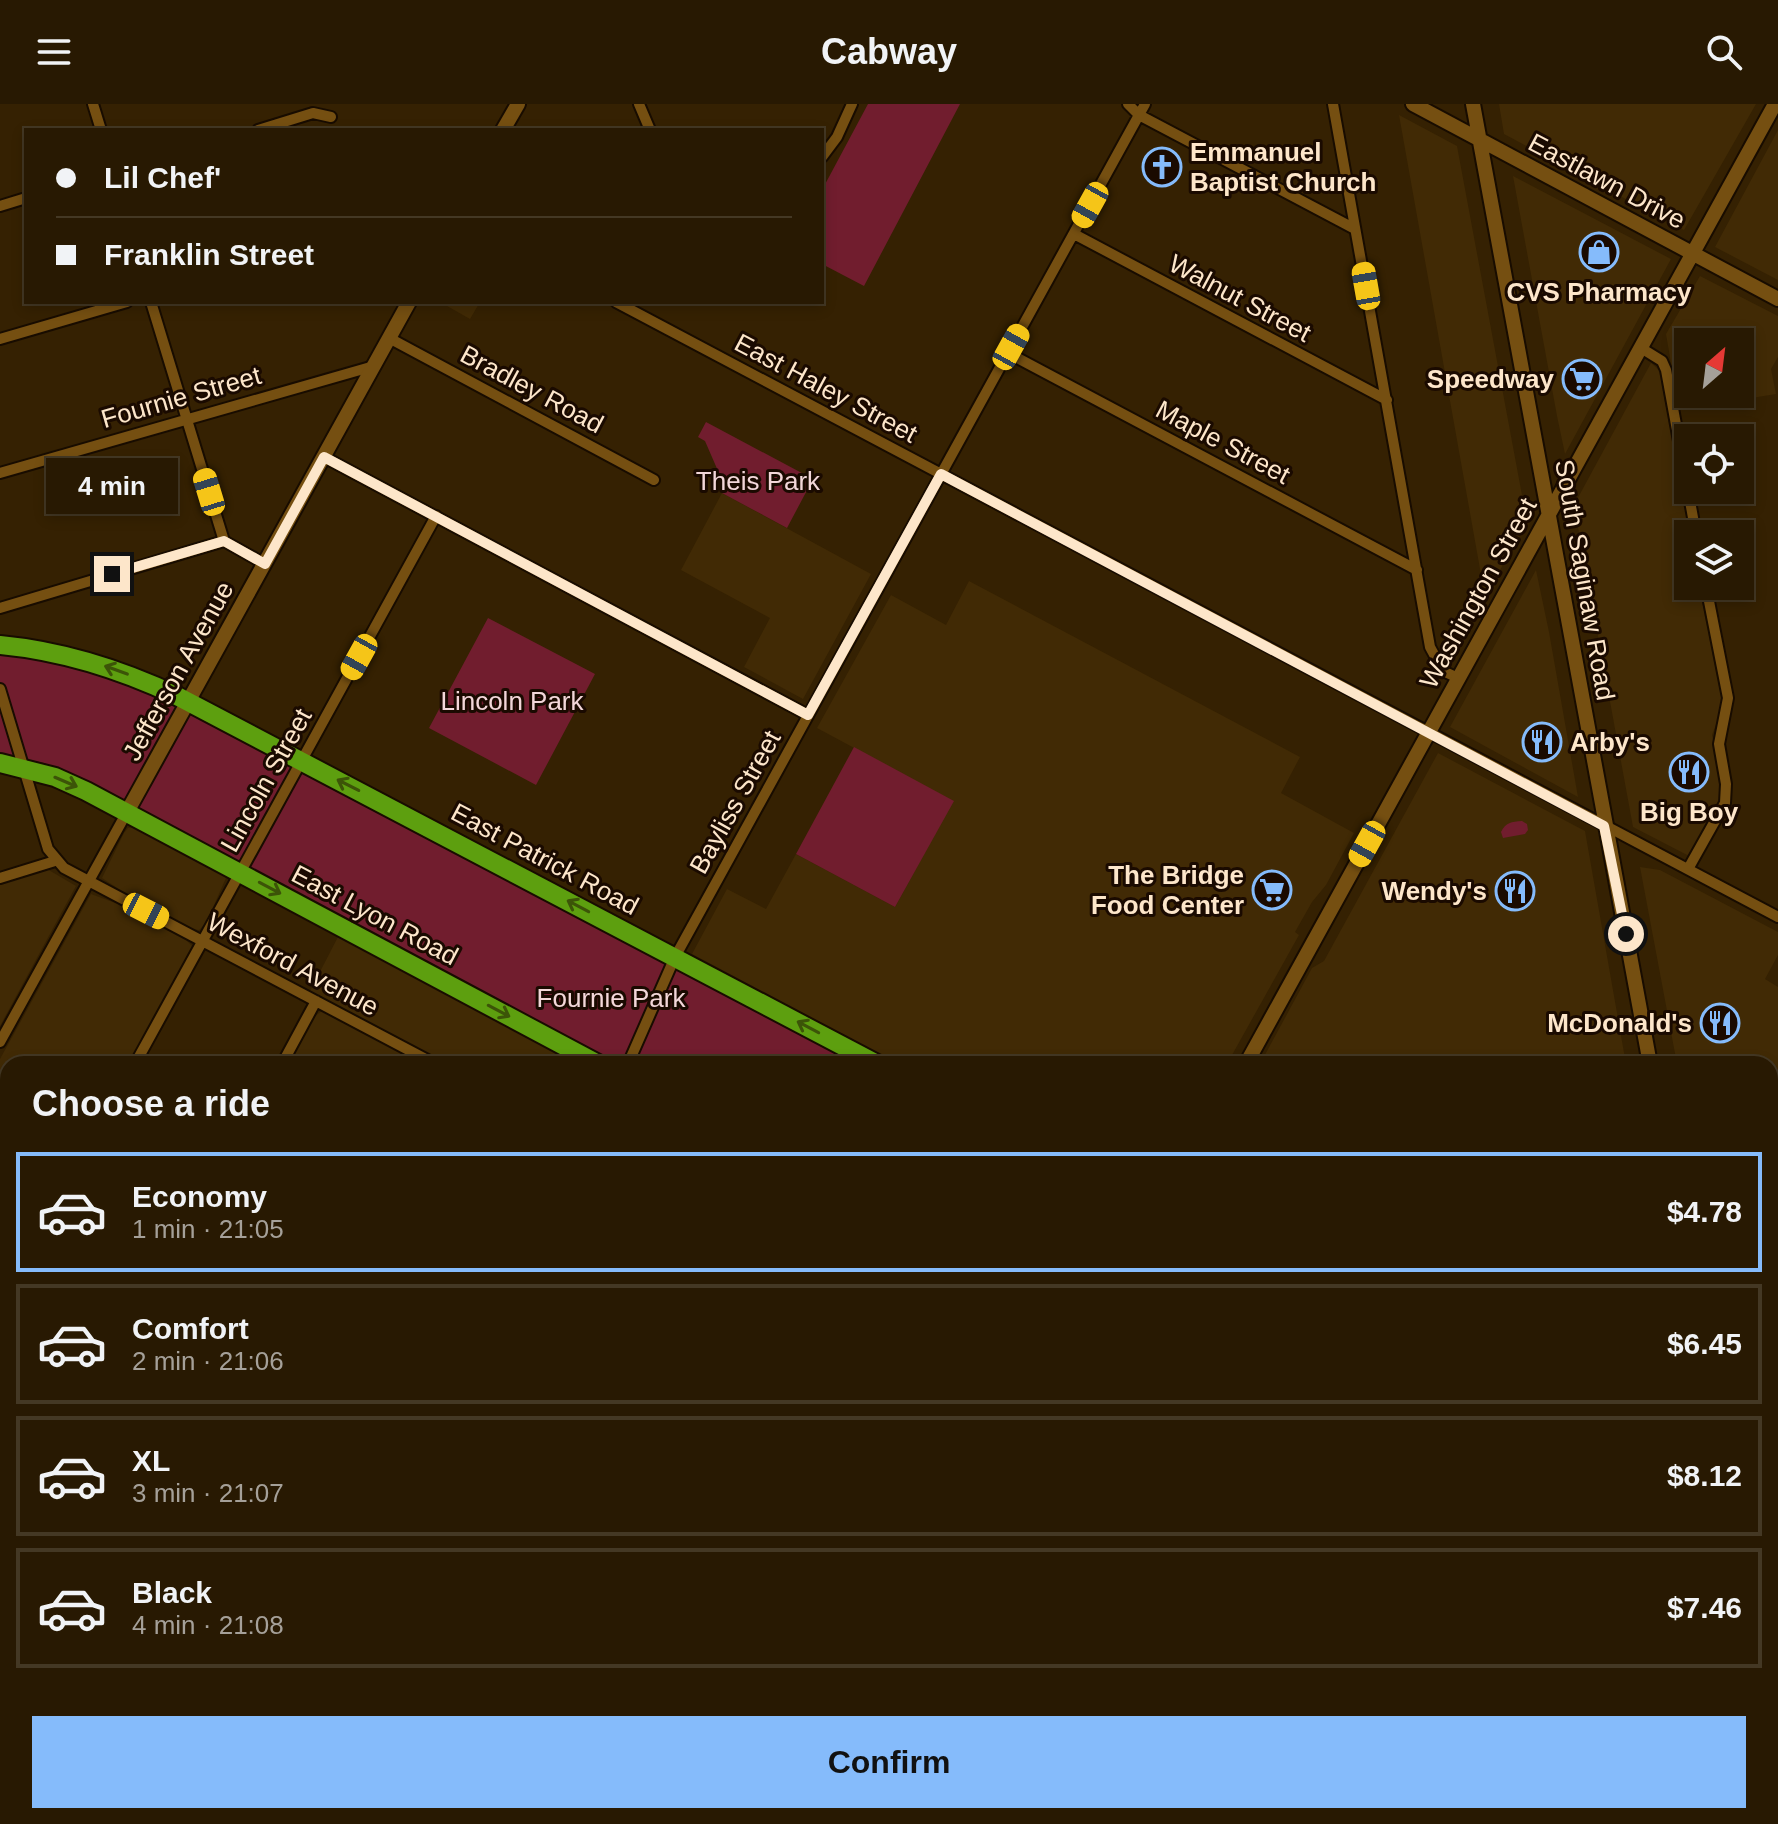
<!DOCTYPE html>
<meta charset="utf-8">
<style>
:root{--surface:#281902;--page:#30220c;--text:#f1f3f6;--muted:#a5a099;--line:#443824;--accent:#85bbfb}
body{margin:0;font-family:Helvetica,sans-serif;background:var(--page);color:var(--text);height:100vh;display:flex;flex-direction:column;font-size:30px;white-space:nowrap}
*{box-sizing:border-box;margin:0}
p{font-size:26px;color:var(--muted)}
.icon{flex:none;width:44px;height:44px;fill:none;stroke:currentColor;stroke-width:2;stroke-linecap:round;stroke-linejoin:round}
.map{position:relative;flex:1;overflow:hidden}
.details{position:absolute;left:0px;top:952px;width:1778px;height:768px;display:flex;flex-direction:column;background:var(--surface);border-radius:24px 24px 0 0;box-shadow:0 4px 12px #0003,0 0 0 2px var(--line)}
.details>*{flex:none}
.top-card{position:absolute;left:24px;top:24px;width:800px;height:176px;border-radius:0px;box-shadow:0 4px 12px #0003,0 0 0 2px var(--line);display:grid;align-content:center;height:176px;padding:0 32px;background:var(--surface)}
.needle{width:52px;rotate:28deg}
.controls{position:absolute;left:1674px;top:224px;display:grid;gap:16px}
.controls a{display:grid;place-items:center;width:80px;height:80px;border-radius:0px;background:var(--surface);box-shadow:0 4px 12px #0003,0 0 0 2px var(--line);font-size:40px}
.end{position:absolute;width:36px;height:36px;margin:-18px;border:10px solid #fde6ca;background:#111;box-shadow:0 0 0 4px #111}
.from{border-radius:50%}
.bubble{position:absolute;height:56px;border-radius:0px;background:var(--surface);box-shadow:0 4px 12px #0003,0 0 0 2px var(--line);font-size:26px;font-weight:700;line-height:56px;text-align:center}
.car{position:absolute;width:24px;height:48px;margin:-24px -12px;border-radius:10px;box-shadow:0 0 6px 2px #0007;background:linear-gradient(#f5c518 24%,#345 0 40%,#f5c518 0 76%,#345 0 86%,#f5c518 0)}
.top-card b{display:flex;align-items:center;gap:28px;height:76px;font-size:30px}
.top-card b+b{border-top:2px solid var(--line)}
.top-card i{width:20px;height:20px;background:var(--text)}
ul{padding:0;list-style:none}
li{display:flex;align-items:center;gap:24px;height:120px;margin:0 16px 12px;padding:0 16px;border:4px solid var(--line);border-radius:0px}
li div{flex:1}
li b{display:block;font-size:30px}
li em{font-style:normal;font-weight:700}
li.active{border-color:var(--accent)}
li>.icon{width:72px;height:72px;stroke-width:1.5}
h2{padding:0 32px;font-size:36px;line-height:96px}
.cta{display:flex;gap:16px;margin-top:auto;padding:16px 32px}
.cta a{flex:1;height:92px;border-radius:0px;background:var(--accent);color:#111;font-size:32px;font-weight:700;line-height:92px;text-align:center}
header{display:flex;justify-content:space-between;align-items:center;height:104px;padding:0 32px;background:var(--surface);font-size:36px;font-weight:700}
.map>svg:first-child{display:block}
.built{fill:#412a05;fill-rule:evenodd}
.green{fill:#711d2e}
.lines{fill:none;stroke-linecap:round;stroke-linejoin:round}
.street-casing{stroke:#180c00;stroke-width:14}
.secondary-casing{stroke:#180c00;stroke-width:18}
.highway-casing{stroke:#180c00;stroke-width:22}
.street{stroke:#754f11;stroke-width:10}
.secondary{stroke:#754f11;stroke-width:14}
.highway{stroke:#5d9f0f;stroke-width:18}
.oneway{stroke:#3c5408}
.route{stroke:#fde6ca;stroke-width:10}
.labels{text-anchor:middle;stroke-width:6;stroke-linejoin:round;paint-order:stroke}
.poi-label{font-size:26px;font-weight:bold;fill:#fde6ca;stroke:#1a0a00;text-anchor:end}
.street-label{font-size:26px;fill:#fde6ca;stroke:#1a0a00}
.park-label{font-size:26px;fill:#f3d7d9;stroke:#1a0a00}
</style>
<header><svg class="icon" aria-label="menu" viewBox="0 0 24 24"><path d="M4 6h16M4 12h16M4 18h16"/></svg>Cabway<svg class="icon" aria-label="search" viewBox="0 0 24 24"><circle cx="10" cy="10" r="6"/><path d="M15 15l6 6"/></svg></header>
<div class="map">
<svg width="1778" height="1720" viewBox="0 0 1778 1720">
<rect width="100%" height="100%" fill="#352102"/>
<path class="built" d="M1499 0H1756L1684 126 1504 30Z
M1399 11 1457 42 1527 418 1485 493Z
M1778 26V176L1715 143Z
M1513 72 1671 155 1565 350 1557 312Z
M1700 172 1778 212V253L1771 265 1776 290 1679 306 1666 230ZM1688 238H1740V290H1688Z
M440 198H480L470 215Z
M1651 259 1659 266 1690 430 1688 482H1699L1723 602 1712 631 1722 680 1721 693 1691 753 1633 723 1574 401Z
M722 389 871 470 803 595 744 563 770 514 681 466Z
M1536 466 1549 528 1578 693 1450 623Z
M969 477 1300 653 1281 689 1354 729 1326 781 1312 798 1295 828 1299 831 1227 960H899L692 850 727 785 766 805 796 750 895 803 953 697 817 624 891 491 946 521Z
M1438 649 1585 727 1626 960H1260L1312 864 1324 857Z
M135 723 223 769 226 774 206 819 199 826 191 825 131 793 102 774 124 729 128 724Z
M1640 763 1660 766 1778 828V851L1765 875 1778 883V1422L1770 1418V960H1677Z
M47 765 76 782 0 922V779Z
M91 790 118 800 186 836 192 842 129 960H8V1477L0 1492V955Z
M339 831 580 960H288L315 912 322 907 328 897 310 887Z
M1770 1450 1778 1454V1526L1770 1522Z
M8 1525V1712H1212L1227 1720H0V1540Z
M1259 1712H1292L1305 1720H1255Z
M1621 1712H1728V1720H1623Z"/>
<path class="green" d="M868 0H960L864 182 822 160V86Z
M706 318 813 375 787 424 722 389 725 383 705 337 698 333Z
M488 514 595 570 536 681 429 624Z
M0 548 99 569 169 596 856 960H616L76 672 44 659 0 650Z
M854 643 954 697 895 803 796 750Z
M1522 717 1527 720 1528 726 1525 730 1503 734 1501 728C1506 718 1511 718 1522 717Z
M1424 1712H1621L1623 1720H1438Z"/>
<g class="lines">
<g class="street-casing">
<path id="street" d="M93 0 101 26
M639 0 650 26
M1128 0 1139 11 1355 125
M1333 0 1430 543 1443 567 1458 574
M258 26 313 9 331 13
M822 53 837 33 852 0
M0 102 26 94
M1074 130 1387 296
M151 198 224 437 265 460
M616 198 1778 813
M389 234 654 376
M0 235 127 198
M1641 244 1662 257 1666 266 1696 430
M1008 249 1417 466
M324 353 808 611
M0 369 374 262
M0 504 224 437
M0 585 48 745 64 764 435 960
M1688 765 1725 699 1726 680 1719 640 1728 594 1706 482
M0 774 55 757
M0 938 127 708
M135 960 436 412
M282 960 316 897
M628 960 675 853 691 824 1145 0
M0 1508 8 1494"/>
</g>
<g class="secondary-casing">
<path id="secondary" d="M1413 0 1778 195
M1473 0 1650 960
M503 26 518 0
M127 708 409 198
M1246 960 1775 0
M1770 1434 1778 1438
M1770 1681 1778 1684
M1312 1712 1326 1720
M1753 1712 1754 1720"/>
</g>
<g class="highway-casing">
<path id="highway" d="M0 541C63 547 120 565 177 592L877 960
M0 659 55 673 86 687 598 960
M1770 1557 1778 1561
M1770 1591 1778 1595"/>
</g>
<use href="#street" class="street"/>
<use href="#secondary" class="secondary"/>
<use href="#highway" class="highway"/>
</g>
<defs><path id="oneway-shaft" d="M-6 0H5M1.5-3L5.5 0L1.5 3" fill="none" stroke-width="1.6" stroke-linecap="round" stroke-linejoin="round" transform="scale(2)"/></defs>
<g class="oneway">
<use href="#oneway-shaft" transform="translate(116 566) rotate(-160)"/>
<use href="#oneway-shaft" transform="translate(66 678) rotate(23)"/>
<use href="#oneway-shaft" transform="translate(348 681) rotate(-153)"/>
<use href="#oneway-shaft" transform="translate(270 784) rotate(28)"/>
<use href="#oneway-shaft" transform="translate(578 802) rotate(-152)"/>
<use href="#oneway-shaft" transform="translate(499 907) rotate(28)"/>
<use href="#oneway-shaft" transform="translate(808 923) rotate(-152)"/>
</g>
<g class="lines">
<path class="route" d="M112 470 224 437 265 460 324 353 808 611 941 370 1604 722 1626 830"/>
</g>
<defs>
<g id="church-ring" transform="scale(2)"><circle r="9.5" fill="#1a0a00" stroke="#85bbfb" stroke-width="1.5"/><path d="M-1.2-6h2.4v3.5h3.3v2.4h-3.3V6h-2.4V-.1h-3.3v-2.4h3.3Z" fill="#85bbfb"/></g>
<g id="shop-ring" transform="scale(2)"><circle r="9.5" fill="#1a0a00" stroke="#85bbfb" stroke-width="1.5"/><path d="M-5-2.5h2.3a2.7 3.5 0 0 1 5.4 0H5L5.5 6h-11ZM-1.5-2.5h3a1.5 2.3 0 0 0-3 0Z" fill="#85bbfb"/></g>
<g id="supermarket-ring" transform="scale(2)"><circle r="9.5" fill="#1a0a00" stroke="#85bbfb" stroke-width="1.5"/><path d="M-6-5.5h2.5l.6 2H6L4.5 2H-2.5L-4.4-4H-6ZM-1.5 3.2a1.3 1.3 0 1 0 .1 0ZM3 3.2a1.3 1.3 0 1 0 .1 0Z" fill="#85bbfb"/></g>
<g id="restaurant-ring" transform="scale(2)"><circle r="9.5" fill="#1a0a00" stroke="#85bbfb" stroke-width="1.5"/><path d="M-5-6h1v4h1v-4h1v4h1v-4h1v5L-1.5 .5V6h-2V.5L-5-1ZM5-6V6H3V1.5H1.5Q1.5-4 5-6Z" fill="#85bbfb"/></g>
</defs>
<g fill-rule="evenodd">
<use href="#church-ring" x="1162" y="63"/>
<use href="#shop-ring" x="1599" y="148"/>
<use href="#supermarket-ring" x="1582" y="275"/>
<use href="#restaurant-ring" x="1542" y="638"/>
<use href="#restaurant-ring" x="1689" y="668"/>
<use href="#supermarket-ring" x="1272" y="786"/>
<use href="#restaurant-ring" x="1515" y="787"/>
<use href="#restaurant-ring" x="1720" y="919"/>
</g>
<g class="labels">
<g class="poi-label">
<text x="1190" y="57" text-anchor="start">Emmanuel<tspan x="1190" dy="30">Baptist Church</tspan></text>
<text x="1599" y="197" text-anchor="middle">CVS Pharmacy</text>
<text x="1554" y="284">Speedway</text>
<text x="1570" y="647" text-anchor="start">Arby's</text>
<text x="1689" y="717" text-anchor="middle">Big Boy</text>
<text x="1244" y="780">The Bridge<tspan x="1244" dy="30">Food Center</tspan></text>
<text x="1487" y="796">Wendy's</text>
<text x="1692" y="928">McDonald's</text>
</g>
<g class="street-label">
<text transform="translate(1607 77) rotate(28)" y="9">Eastlawn Drive</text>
<text transform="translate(1240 194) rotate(28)" y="9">Walnut Street</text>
<text transform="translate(826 284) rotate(28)" y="9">East Haley Street</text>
<text transform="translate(532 285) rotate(28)" y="9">Bradley Road</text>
<text transform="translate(181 293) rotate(-16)" y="9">Fournie Street</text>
<text transform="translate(1223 338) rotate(28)" y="9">Maple Street</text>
<text transform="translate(1585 476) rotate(80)" y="9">South Saginaw Road</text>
<text transform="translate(1478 489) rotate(-61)" y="9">Washington Street</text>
<text transform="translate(178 567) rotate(-61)" y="9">Jefferson Avenue</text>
<text transform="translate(266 676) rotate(-61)" y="9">Lincoln Street</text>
<text transform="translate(735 698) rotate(-61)" y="9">Bayliss Street</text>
<text transform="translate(545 755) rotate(28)" y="9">East Patrick Road</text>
<text transform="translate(375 811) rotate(28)" y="9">East Lyon Road</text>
<text transform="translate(293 860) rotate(28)" y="9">Wexford Avenue</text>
</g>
<g class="park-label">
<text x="758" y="386">Theis Park</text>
<text x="512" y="606">Lincoln Park</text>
<text x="611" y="903">Fournie Park</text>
</g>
</g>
</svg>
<div class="controls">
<a><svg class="needle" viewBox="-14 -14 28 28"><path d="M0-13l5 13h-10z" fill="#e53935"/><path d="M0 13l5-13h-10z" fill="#a5a099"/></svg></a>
<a><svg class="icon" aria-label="locate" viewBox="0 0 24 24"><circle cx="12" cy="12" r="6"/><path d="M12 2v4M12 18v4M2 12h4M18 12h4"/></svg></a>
<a><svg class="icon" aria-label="layers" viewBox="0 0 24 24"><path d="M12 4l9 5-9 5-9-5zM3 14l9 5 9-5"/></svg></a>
</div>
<i class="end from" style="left:1626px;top:830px"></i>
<i class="end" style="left:112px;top:470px"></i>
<div class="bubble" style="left:46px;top:354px;width:132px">4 min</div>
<i class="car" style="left:1090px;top:101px;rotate:209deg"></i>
<i class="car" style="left:1366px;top:182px;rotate:350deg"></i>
<i class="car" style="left:1011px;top:243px;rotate:29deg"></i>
<i class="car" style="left:209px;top:388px;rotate:343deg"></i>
<i class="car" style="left:359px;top:553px;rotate:209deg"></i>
<i class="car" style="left:1367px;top:740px;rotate:209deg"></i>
<i class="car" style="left:146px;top:807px;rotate:117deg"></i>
<div class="top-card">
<b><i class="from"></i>Lil Chef'</b>
<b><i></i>Franklin Street</b>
</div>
<section class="details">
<h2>Choose a ride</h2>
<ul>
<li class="active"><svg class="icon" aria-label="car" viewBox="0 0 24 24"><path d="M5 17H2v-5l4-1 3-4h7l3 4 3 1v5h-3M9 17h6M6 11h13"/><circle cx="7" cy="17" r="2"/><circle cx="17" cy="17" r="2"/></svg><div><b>Economy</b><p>1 min · 21:05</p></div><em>$4.78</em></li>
<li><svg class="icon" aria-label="car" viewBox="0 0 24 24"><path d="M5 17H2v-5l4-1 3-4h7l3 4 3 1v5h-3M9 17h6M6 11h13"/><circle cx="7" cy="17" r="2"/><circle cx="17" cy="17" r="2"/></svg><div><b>Comfort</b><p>2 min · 21:06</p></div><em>$6.45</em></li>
<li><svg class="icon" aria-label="car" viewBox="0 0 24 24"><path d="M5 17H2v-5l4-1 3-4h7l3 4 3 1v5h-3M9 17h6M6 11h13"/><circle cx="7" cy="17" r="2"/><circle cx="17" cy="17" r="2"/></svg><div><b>XL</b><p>3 min · 21:07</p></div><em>$8.12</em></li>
<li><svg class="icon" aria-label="car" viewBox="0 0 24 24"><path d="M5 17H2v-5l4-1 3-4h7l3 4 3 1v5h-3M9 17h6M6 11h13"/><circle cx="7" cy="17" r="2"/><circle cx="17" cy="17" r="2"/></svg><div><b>Black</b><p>4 min · 21:08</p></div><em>$7.46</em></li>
</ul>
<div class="cta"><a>Confirm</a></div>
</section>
</div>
